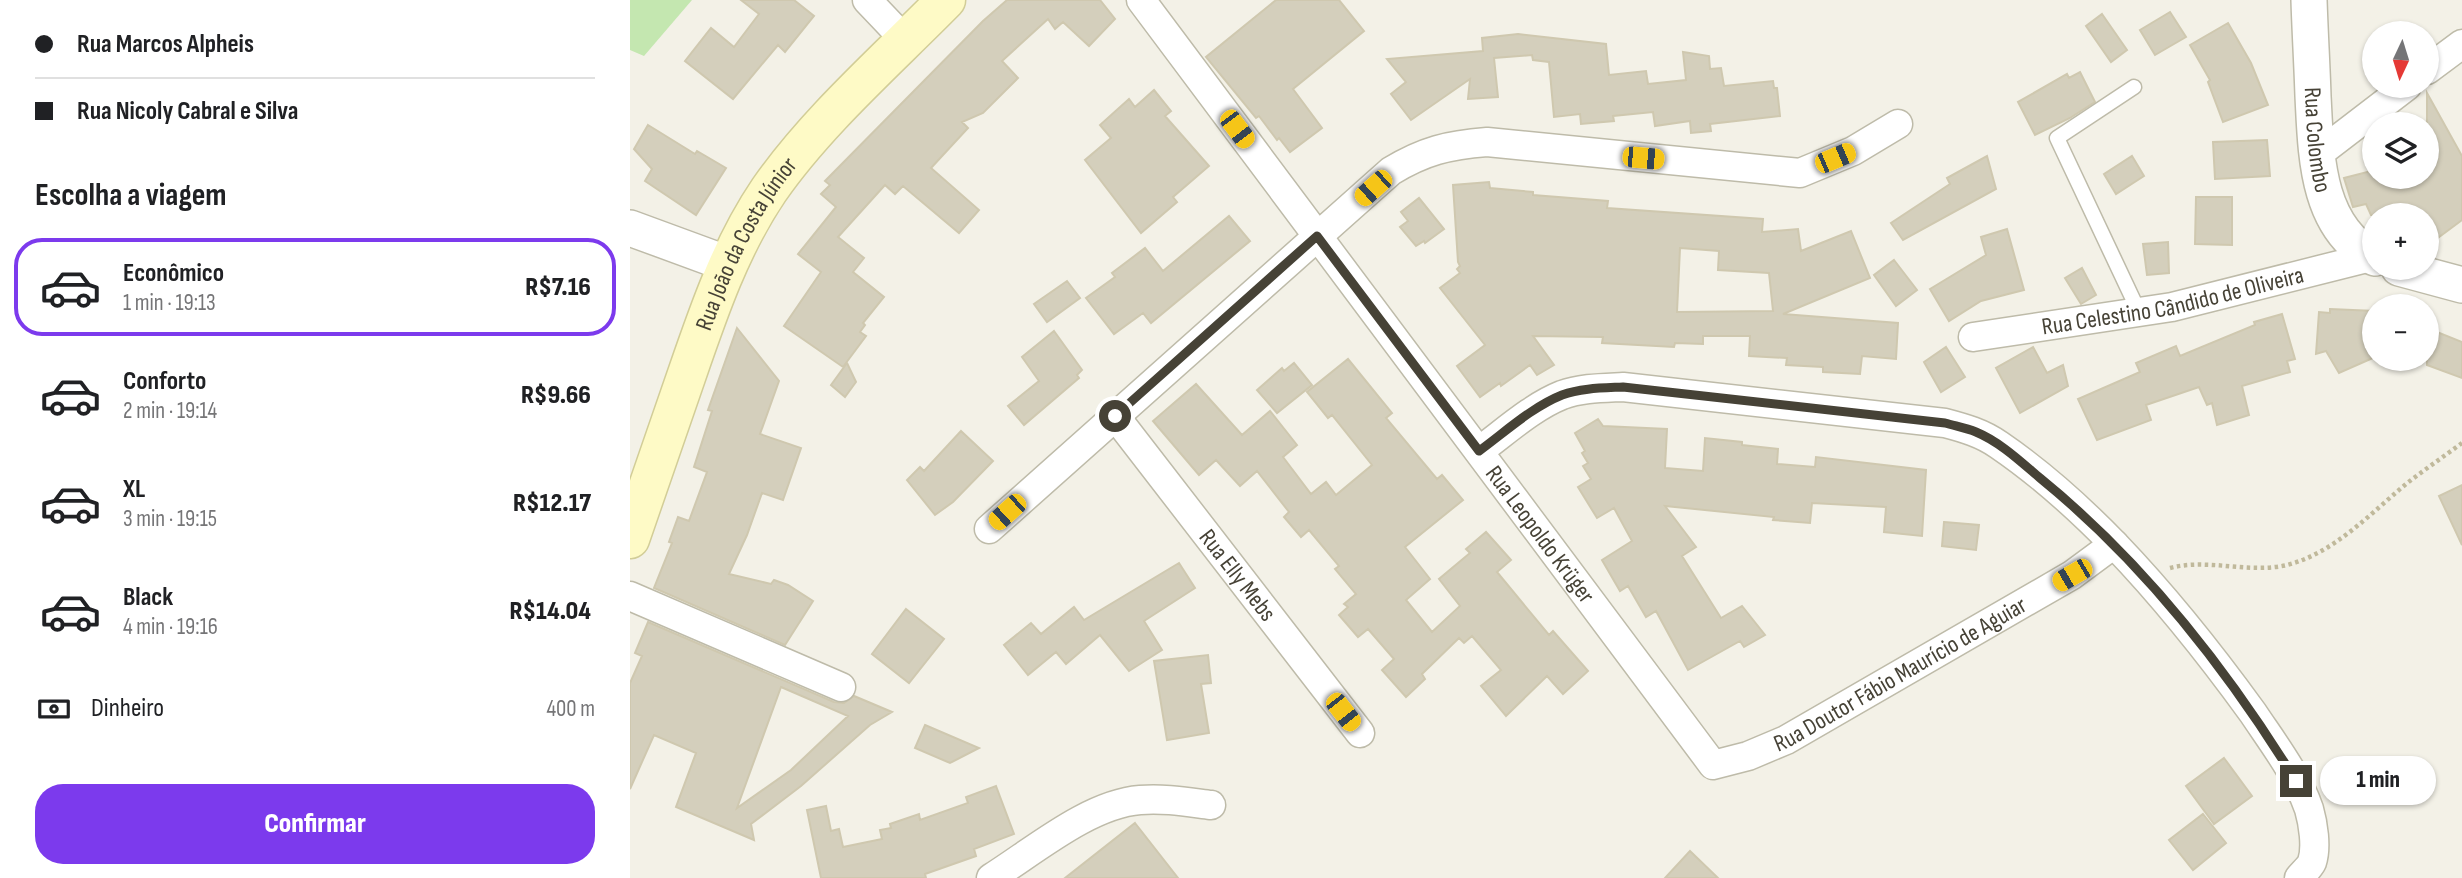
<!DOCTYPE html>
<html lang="pt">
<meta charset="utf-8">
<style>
:root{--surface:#fff;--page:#f6f6f6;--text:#202124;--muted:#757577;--line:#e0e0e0;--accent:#7c3aed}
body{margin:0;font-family:"Sofia Sans Condensed",sans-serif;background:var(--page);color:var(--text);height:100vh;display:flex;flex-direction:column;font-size:26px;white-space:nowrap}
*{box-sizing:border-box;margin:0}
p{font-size:23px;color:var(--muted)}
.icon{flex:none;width:38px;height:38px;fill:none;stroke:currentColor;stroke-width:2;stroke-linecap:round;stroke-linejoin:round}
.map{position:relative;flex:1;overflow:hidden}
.side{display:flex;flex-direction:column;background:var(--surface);width:630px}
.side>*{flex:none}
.hud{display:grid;align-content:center;height:154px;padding:0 35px;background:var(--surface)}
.needle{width:46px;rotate:184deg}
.tools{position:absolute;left:1732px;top:21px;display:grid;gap:14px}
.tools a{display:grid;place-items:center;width:77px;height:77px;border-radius:50%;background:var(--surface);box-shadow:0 2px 5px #0004;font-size:35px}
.end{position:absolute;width:32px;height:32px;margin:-16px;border:9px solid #464236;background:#fff;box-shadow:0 0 0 4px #fff}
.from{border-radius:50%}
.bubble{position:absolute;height:49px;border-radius:24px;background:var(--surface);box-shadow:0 2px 5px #0004;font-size:23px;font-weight:800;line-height:49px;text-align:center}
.car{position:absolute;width:21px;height:42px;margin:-21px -10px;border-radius:9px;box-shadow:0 0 5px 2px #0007;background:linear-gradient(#f5c518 24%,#345 0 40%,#f5c518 0 76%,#345 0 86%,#f5c518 0)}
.hud b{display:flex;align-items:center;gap:24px;height:66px;font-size:26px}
.hud b+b{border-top:2px solid var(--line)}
.hud i{width:18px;height:18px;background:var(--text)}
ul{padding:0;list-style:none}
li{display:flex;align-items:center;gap:21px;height:98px;margin:0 14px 10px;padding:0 21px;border:4px solid transparent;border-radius:28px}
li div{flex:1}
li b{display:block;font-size:26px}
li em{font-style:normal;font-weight:800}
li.on{border-color:var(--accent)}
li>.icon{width:63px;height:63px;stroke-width:1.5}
h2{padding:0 35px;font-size:32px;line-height:84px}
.pay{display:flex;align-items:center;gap:18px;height:77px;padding:0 35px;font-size:26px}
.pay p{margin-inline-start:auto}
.action{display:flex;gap:14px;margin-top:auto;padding:14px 35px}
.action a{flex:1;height:80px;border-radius:28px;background:var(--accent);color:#fff;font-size:28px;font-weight:800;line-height:80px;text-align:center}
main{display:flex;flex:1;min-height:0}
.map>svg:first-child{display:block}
.green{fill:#c4e7b0}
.building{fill:#d4cfbc;stroke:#cfc8af;stroke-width:2;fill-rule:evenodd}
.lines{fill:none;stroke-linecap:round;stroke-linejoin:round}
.service-casing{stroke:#bebba9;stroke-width:17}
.minor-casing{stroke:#bebba9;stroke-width:31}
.tertiary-casing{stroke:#bebba9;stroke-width:38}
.secondary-casing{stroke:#d2cd97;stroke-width:41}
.path{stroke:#c0b99b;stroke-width:4.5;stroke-dasharray:3.5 3.5;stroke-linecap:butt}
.service{stroke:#fff;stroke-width:14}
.minor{stroke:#fff;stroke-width:28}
.tertiary{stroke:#fff;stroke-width:35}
.secondary{stroke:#fefac6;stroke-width:38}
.route{stroke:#464236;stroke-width:9}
.labels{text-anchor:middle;stroke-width:5;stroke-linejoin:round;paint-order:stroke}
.street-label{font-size:24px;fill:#464236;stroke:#fff}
</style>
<main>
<section class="side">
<div class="hud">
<b><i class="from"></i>Rua Marcos Alpheis</b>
<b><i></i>Rua Nicoly Cabral e Silva</b>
</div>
<h2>Escolha a viagem</h2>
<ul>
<li class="on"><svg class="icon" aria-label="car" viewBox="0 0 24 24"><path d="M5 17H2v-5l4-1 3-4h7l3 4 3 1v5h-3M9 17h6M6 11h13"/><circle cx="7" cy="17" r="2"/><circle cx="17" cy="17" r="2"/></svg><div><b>Econômico</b><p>1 min · 19:13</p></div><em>R$7.16</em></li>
<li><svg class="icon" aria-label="car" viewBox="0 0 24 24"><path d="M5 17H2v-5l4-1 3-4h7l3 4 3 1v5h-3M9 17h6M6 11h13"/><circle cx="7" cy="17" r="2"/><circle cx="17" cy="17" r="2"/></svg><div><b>Conforto</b><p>2 min · 19:14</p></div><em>R$9.66</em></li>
<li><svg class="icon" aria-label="car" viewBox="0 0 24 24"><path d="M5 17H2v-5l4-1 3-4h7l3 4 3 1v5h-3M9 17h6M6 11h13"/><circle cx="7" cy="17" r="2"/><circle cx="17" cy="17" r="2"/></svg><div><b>XL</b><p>3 min · 19:15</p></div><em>R$12.17</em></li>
<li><svg class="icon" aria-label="car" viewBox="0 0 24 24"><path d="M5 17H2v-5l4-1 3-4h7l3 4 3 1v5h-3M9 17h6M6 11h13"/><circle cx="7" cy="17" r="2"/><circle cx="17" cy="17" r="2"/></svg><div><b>Black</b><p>4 min · 19:16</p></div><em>R$14.04</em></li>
</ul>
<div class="pay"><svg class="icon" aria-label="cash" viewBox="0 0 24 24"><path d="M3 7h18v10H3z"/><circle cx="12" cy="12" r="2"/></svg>Dinheiro<p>400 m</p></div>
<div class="action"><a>Confirmar</a></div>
</section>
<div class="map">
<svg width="1832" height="878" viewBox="0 0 1832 878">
<rect width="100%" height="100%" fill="#f3f1e7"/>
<path class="green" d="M0 0H62L14 56 0 50Z"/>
<path class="building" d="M111 0H164L184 16 155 52 148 45 103 99 55 61 81 28 104 47 129 14Z
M377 0H470L485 19 459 46 433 22 425 29 418 19 372 61 388 78 353 113 332 122 338 128 301 168 349 210 329 233 273 186 265 194 255 185 208 237 234 258 223 272 254 297 233 323 235 325 230 332 236 336 213 367 154 326 191 272 168 254 206 207 191 194 200 185 195 181 353 21Z
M646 0H709L734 31 663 89 692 128 660 152 649 138 647 140 629 116 626 118 576 57Z
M1540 12 1556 37 1525 55 1510 30Z
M1472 14 1497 50 1481 62 1456 26Z
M1598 23 1621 63 1638 105 1593 122 1578 82 1580 80 1560 45Z
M888 34 976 44 979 75 1016 71 1018 84 1056 80 1053 52 1079 56 1080 69 1091 68 1094 86 1143 81 1144 88H1147L1150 116 1080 124 1081 131 1061 133 1060 121 1025 126 1023 112 983 116 984 121 951 124 950 114 924 117 919 62 903 60 902 55 864 58 868 97 838 99 840 79 781 120 761 94 776 82 757 59 853 51 852 38Z
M1450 72 1465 102 1440 118 1405 135 1388 102 1437 74 1439 78Z
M524 90 541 111 535 116 579 166 543 197 547 202 511 233 455 160 481 138 470 125 499 99 505 107Z
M1797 93 1832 156V220L1797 246V215H1741L1736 204 1723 207 1714 178 1745 170V177H1797Z
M18 125 65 154 67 151 96 168 66 215 15 181 22 169 4 149Z
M1637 140 1640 176 1585 179 1583 142Z
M1357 156 1366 189 1273 240 1261 223 1320 184 1317 178Z
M1502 156 1514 176 1486 194 1474 174Z
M859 182 860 188 903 192V195L978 201 977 208 1133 219 1132 232 1168 229 1171 251 1221 231 1240 278 1153 314 1268 323 1266 359 1232 356 1230 374 1193 372V367L1156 365 1157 358 1119 356 1120 336H1073V344L1045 343 1044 347 972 343 973 337 903 336 924 365 907 375 900 365 871 386 870 383 850 397 827 366 855 345 810 288 830 273 827 269 830 266 828 262 823 185ZM1050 248 1089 251 1088 270 1139 273 1143 311 1047 312Z
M1566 197H1602V245L1565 244Z
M789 198 814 229 795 243 794 241 786 246 770 227 778 221 771 212Z
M599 216 620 241 521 323 513 313 484 334 456 298 485 277 482 273 515 248 533 271Z
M1377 229 1394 290 1351 301 1319 321 1300 289 1356 255 1351 237Z
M1538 242 1539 273 1517 275 1513 244Z
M1264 260 1287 290 1266 306 1244 275Z
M1452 268 1466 295 1451 304 1435 278Z
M437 281 450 298 417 322 404 304Z
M1700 309 1745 311V357L1709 373 1696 351 1686 354 1689 312 1700 313Z
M1652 314 1665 359 1657 361 1660 372 1612 386 1619 415 1587 425 1582 403 1577 405 1569 387 1516 405 1521 420 1467 440 1448 399 1510 372 1506 363 1546 346 1550 356 1625 325 1624 322Z
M107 328 149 381 130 434 171 448 153 500 132 493 117 535 99 574 141 584 144 580 158 585 183 601 155 645 24 588 42 543 39 542 48 517 59 521 77 472 64 467 82 411 78 410Z
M1797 328 1832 342V378L1797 365Z
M424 331 452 370 447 375 449 378 394 425 378 406 409 381 392 357Z
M1316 347 1335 377 1311 392 1294 362Z
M1403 347 1417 373 1433 365 1438 386 1390 413 1366 368Z
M718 359 762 413 756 418 807 479 812 475 833 500 775 547 800 579 776 600 802 632 830 606 809 579 840 553 836 549 856 532 881 560 867 572 919 635 923 631 958 671 933 694 917 676 876 716 851 686 871 670 842 636 834 643 829 638 792 674 795 679 776 697 752 670 764 659 738 629 728 637 709 615 718 607 714 604 726 594 705 569 709 566 679 530 671 537 654 517 659 512 627 471 610 486 586 460 569 475 523 421 566 384 612 435 640 411 667 445 653 457 681 494 696 482 706 495 742 465 702 415 698 418 677 392Z
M217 363 226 382 215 397 201 385Z
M664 363 682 385 647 413 627 390 652 368 654 371Z
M968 419 973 426 1037 429 1035 468 1073 471 1075 438 1112 442V445L1148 449 1147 464 1185 467 1186 457 1296 470 1292 536 1254 532 1256 507 1182 503 1180 523 1143 520 1144 517 1035 506 1066 547 1052 556 1091 618 1112 606 1135 635 1114 647 1110 641 1058 670 1026 611 1016 617 998 586 990 591 972 560 1002 541 984 508 967 518 948 487 961 479 953 466 958 463 952 453 955 451 945 433Z
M331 431 363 461 323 502 305 515 277 480 290 467 294 471Z
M1832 485V545L1809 496Z
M1314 522 1349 525 1346 550 1312 546Z
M549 563 565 588 514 621 532 650 499 671 470 635 436 664 426 652 398 675 374 645 401 623 411 634 444 607 454 620Z
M276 609 314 639 279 683 242 654Z
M18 622 204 702 214 703 224 696 262 712 240 725 171 786 121 824 124 840 46 807 66 753 24 735 0 789V683L12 656 5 653ZM151 687 218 716 161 770 107 808Z
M578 655 581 683 571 684 579 733 537 740 524 661Z
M295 725 349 748 320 763 285 748Z
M1594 758 1622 796 1584 824 1556 786Z
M366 786 384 834 344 849 346 856 295 874 296 878H191L177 810 196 806 201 831 209 829 213 847 252 839 250 830 261 828 260 824 289 814 290 820 338 803 336 797Z
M1573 814 1596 843 1563 870 1539 840Z
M505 823 548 878H435Z
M1060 851 1088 878H1035Z"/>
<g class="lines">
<g class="service-casing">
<path id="service" d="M1504 87 1427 138 1509 312"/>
</g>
<g class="minor-casing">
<g id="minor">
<path d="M237 0 276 41"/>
<path id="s1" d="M511 0 1083 765 1118 756 1156 740 1442 575 1484 544"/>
<path d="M1797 70 1832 44"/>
<path d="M1687 155 1777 86"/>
<path id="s2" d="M1343 337 1542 307 1741 257"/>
<path id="s3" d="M485 416 730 733"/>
<path d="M849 451C875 432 902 407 932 395 951 388 973 388 993 387L1315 423C1334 428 1352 433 1369 445 1410 473 1450 509 1485 545 1535 597 1581 655 1623 713 1643 743 1667 774 1679 809 1683 823 1687 847 1682 862 1680 867 1673 873 1669 878"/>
<path d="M359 529 761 171C794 151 818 145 857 142L1170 173 1223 151 1268 124"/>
<path d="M0 596 211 687"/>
<path d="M361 878C404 851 459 804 510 800 534 798 557 802 581 805"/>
</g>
</g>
<g class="tertiary-casing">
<g id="tertiary">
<path id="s4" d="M1679 0C1680 32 1682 64 1683 96 1686 154 1686 228 1745 258"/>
<path d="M0 228 98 264"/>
<path d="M1769 268 1832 285"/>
</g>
</g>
<g class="secondary-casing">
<g id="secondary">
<path id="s5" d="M0 539C19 484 38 429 57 374 79 310 101 246 139 190 187 121 257 60 316 0"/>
</g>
</g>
<path class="path" d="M1540 568C1578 558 1619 574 1657 565 1704 553 1740 514 1776 484 1794 470 1813 457 1832 443"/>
<use href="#service" class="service"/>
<use href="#minor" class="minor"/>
<use href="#tertiary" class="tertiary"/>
<use href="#secondary" class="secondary"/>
</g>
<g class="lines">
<path class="route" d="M485 416 687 236 849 451C875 432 902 407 932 395 951 388 973 388 993 387L1315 423C1325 426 1336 428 1346 432 1370 442 1390 461 1410 478 1512 561 1597 669 1666 781"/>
</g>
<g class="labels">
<g class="street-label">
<text dy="8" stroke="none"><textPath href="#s4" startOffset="140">Rua Colombo</textPath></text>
<text dy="8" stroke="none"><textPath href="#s5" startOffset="318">Rua João da Costa Júnior</textPath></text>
<text dy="8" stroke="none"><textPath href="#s2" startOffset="203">Rua Celestino Cândido de Oliveira</textPath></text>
<text dy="8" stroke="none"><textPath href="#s1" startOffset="667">Rua Leopoldo Krüger</textPath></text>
<text dy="8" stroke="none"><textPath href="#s3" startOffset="201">Rua Elly Mebs</textPath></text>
<text dy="8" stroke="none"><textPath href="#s1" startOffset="1164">Rua Doutor Fábio Maurício de Aguiar</textPath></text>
</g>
</g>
</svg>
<div class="tools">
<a><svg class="needle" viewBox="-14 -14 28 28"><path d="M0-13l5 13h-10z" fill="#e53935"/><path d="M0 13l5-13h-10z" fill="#757577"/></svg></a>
<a><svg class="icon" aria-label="layers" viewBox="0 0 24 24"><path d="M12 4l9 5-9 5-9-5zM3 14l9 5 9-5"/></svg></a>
<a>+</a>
<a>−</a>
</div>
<i class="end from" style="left:485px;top:416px"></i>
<i class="end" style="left:1666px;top:781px"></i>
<div class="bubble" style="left:1690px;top:756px;width:116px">1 min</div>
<i class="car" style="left:607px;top:129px;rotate:143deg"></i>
<i class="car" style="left:1013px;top:158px;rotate:95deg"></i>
<i class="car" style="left:1205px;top:158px;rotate:67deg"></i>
<i class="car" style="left:743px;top:188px;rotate:228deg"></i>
<i class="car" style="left:377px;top:512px;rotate:228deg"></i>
<i class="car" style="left:1442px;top:575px;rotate:240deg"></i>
<i class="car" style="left:713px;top:712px;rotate:142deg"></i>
</div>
</main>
